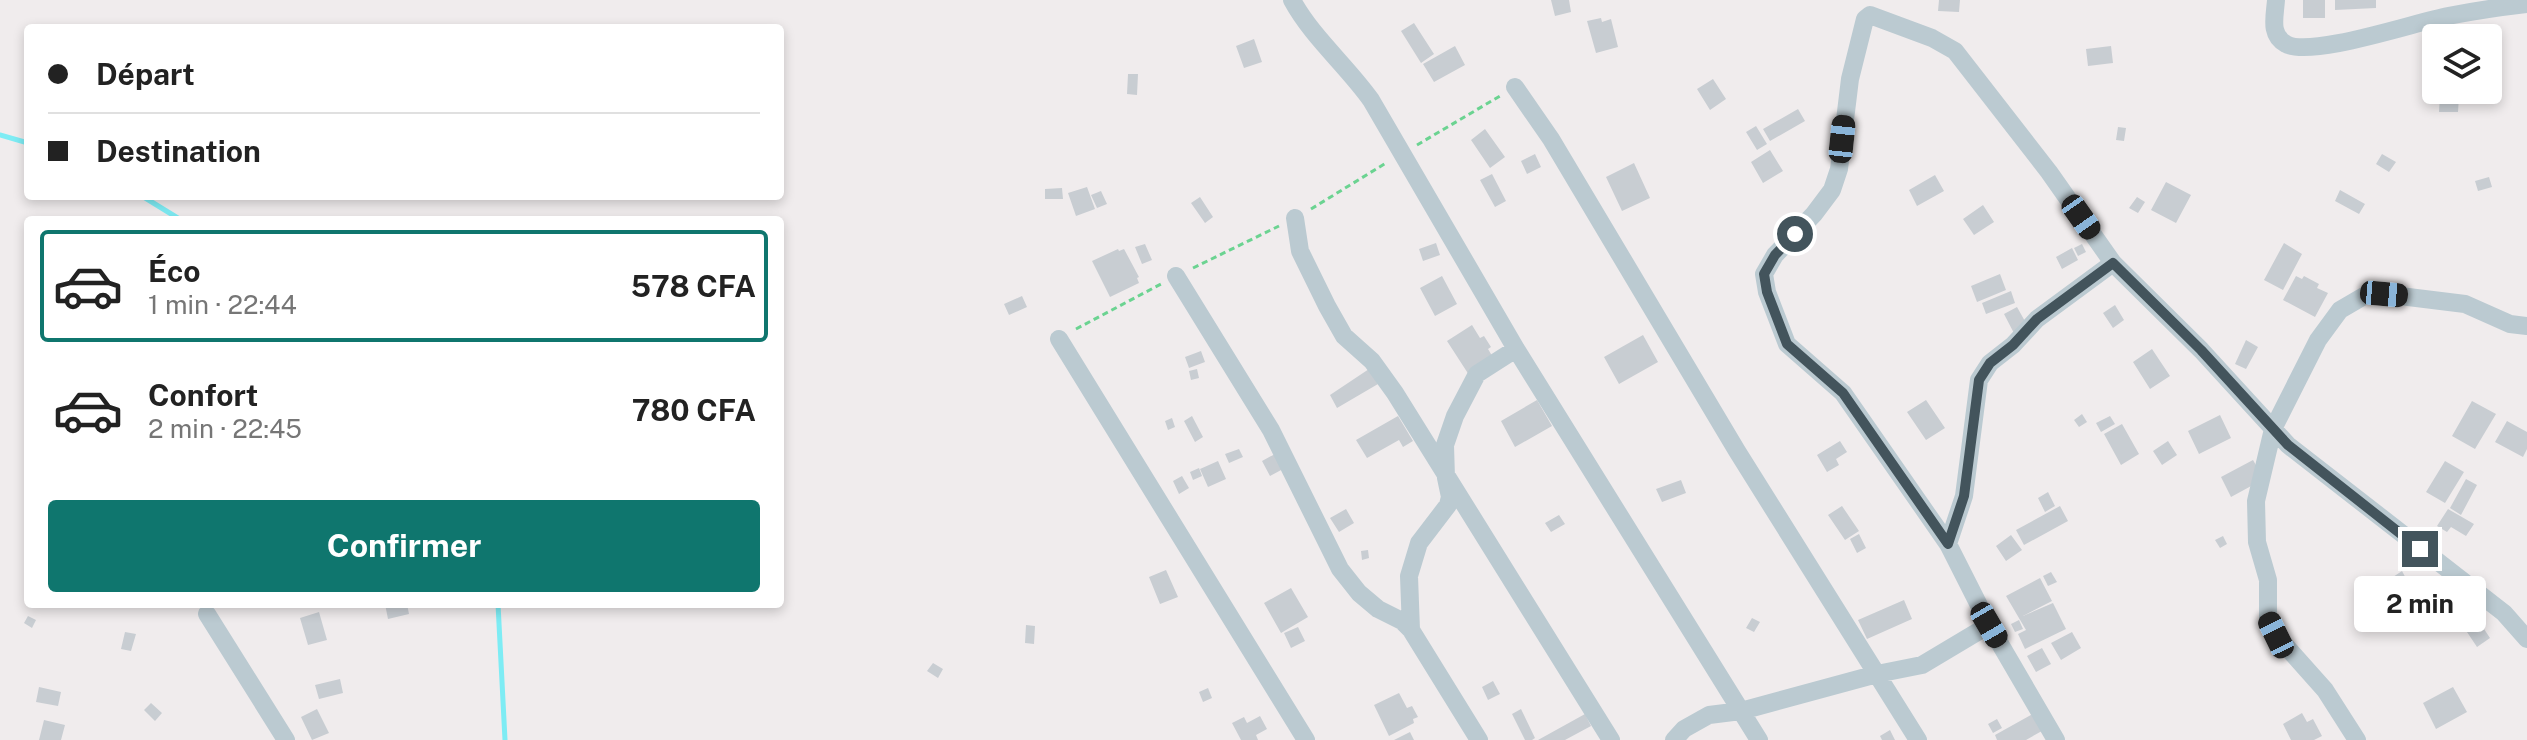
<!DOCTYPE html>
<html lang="fr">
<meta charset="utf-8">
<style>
:root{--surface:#fff;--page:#f6f6f6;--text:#222;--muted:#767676;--line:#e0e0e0;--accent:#0f766e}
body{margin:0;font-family:"Public Sans",sans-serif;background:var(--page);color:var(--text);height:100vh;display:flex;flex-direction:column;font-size:30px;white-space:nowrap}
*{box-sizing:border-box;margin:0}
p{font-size:26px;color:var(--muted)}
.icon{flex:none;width:44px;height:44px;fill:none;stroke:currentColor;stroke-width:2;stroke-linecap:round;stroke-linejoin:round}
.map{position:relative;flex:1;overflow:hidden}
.sheet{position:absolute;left:24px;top:216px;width:760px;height:392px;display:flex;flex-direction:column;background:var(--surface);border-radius:8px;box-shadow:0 4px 12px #0003}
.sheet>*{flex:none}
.guide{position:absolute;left:24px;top:24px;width:760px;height:176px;border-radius:8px;box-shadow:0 4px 12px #0003;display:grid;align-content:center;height:176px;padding:0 24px;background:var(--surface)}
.buttons{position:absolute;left:2422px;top:24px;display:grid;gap:16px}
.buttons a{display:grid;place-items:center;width:80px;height:80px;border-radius:8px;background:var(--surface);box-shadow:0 4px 12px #0003;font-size:40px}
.end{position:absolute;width:36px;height:36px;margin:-18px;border:10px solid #43545c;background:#fff;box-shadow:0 0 0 4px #fff}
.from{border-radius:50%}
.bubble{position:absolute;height:56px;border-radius:8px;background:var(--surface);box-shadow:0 4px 12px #0003;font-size:26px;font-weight:700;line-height:56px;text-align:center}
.car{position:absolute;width:24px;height:48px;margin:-24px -12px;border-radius:10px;box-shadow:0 0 6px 2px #0007;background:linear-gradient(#222 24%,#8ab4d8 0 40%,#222 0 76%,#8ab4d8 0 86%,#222 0)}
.guide b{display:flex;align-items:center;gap:28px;height:76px;font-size:30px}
.guide b+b{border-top:2px solid var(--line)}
.guide i{width:20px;height:20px;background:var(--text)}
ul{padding:14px 0 0;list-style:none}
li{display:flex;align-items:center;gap:24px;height:112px;margin:0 16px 12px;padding:0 8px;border:4px solid transparent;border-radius:8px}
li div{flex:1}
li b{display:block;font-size:30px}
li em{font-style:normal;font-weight:700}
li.current{border-color:var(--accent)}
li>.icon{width:72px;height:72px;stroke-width:1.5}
.button{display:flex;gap:16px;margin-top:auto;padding:16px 24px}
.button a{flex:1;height:92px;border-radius:8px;background:var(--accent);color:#fff;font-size:32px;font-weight:700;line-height:92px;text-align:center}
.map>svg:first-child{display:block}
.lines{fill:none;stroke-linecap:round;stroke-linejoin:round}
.stream{stroke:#7eecf4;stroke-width:5}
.building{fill:#c8cdd2}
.path{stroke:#6bd391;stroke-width:3;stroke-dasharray:6 4;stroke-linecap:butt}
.minor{stroke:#bbcad1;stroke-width:18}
.route{stroke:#43545c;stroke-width:10}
</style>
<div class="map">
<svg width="2527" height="740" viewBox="0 0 2527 740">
<rect width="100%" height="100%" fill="#f0eced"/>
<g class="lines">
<path class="stream" d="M0 135 28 143
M142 196 181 220
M498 604 505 740"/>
</g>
<path class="building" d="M1551 0H1569L1571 12 1555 16Z
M1939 0H1960L1959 12 1938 11Z
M2303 0H2325V18H2303Z
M2335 0H2376V8L2335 10Z
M1601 18 1602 22 1611 19 1618 47 1596 53 1587 21Z
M1414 23 1434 54 1421 63 1401 31Z
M2488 31 2493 46 2488 47V38L2477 37 2488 34Z
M1254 39 1262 62 1244 68 1236 46Z
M1455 46 1465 65 1434 82 1423 64Z
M2111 46 2113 63 2088 66 2086 49Z
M1128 74H1138L1137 95 1127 94Z
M1713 79 1726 99 1710 110 1697 89Z
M2440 95 2459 96 2458 112H2439Z
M1798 109 1805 121 1770 141 1763 129Z
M1756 126 1767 144 1757 150 1746 132Z
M2118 127 2126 128 2124 141 2116 140Z
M1485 129 1505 157 1490 168 1471 140Z
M1770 150 1783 171 1763 183 1751 162Z
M1535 154 1541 167 1527 174 1521 161Z
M2382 154 2396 162 2389 172 2376 164Z
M1634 163 1650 198 1622 211 1606 177Z
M1492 174 1506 201 1495 207 1480 180Z
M1935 175 1944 191 1917 206 1909 190Z
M2489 177 2492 187 2478 191 2475 181Z
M2166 182 2191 195 2176 223 2151 210Z
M1087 187 1095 209 1076 216 1068 193Z
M1062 188 1063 199H1045V189Z
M2340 190 2365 204 2359 214 2335 201Z
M1101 191 1107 204 1097 208 1091 195Z
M1200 197 1213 217 1205 223 1191 203Z
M2137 197 2145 202 2138 213 2129 208Z
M1983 205 1994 222 1974 235 1963 219Z
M1436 243 1440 255 1423 261 1419 249Z
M2284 243 2302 254 2283 290 2264 280Z
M1145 244 1152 260 1142 264 1135 247Z
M2082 244 2086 252 2078 256 2074 248Z
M2072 248 2078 260 2062 269 2056 257Z
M1118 249 1119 251 1124 249 1139 277 1137 278 1139 283 1110 297 1092 261Z
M2000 274 2006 290 1977 302 1971 286Z
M1442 276 1457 304 1435 316 1420 288Z
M2296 276 2302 279 2304 276 2319 284 2317 288 2328 293 2315 317 2283 300Z
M2011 291 2015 303 1986 314 1982 303Z
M1022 296 1027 307 1009 315 1004 304Z
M2115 305 2124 320 2113 328 2103 313Z
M2017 307 2031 332 2017 339 2004 314Z
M1472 325 1480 338 1484 336 1491 347 1488 349 1494 359 1469 375 1447 341Z
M1643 335 1658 362 1619 384 1604 357Z
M2246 340 2258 347 2246 369 2235 364Z
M2152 349 2170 376 2150 389 2133 362Z
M1201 351 1205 362 1189 368 1185 357Z
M1197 369 1199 378 1191 380 1189 371Z
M1369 369 1378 384 1337 408 1330 395Z
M1537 400 1552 426 1515 447 1501 421Z
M1926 400 1945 428 1926 440 1907 412Z
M2472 401 2496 414 2475 449 2452 436Z
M2082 414 2087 422 2079 427 2074 420Z
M2220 415 2231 438 2199 454 2188 431Z
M1192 416 1203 437 1195 442 1184 421Z
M1398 416 1413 441 1403 447 1399 440 1367 458 1356 440Z
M2110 416 2115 424 2101 432 2096 423Z
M1172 418 1175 427 1168 430 1165 421Z
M2507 421 2527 432V449L2523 457 2495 442Z
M2122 424 2139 454 2121 465 2104 434Z
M1840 441 1847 452 1836 459 1839 465 1827 472 1817 455Z
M2168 441 2177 455 2162 465 2153 451Z
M1239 449 1243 457 1229 463 1225 454Z
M1275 454 1283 469 1270 476 1262 461Z
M2253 460 2264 479 2231 497 2221 477Z
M1218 461 1226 479 1208 487 1200 469Z
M2445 461 2464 472 2445 503 2426 492Z
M1199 468 1202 476 1193 480 1190 472Z
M1182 476 1189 488 1179 494 1173 481Z
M2466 479 2477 485 2461 515 2450 508Z
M1681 480 1686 493 1662 502 1656 489Z
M2048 492 2055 506 2045 512 2038 498Z
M1842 506 1859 531 1845 540 1828 515Z
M2060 506 2068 521 2024 545 2016 530Z
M1346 509 1354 523 1339 532 1330 518Z
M2448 509 2474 524 2466 536 2451 527 2447 532 2437 526Z
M1559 515 1565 524 1551 532 1545 523Z
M1859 534 1866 548 1857 553 1850 539Z
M2011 535 2022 550 2006 561 1996 546Z
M2223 536 2227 544 2220 548 2215 540Z
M1368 550 1369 558 1362 560 1361 551Z
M1166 570 1178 597 1160 604 1149 577Z
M2402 571 2409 584 2397 591 2390 579Z
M2051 572 2057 582 2048 586 2043 576Z
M2040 578 2052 601 2023 616 2053 603 2066 629 2025 649 2018 634 2026 630 2006 596Z
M1291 588 1308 617 1281 633 1264 603Z
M1904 600 1912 619 1867 639 1858 620Z
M385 604H407L409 614 388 619Z
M319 612 327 640 308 645 300 618Z
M2474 614 2490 638 2477 647 2461 623Z
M28 616 36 620 32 628 24 623Z
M1752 618 1760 622 1754 632 1746 628Z
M2019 620 2023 629 2015 632 2011 624Z
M1026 625 1035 626 1034 644 1025 643Z
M1298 627 1305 641 1291 648 1284 633Z
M125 632 136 634 131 651 121 649Z
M2072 632 2081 648 2061 660 2051 643Z
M2042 648 2051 664 2036 672 2027 656Z
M933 663 943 669 938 678 927 671Z
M340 679 343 693 319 699 315 685Z
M1493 681 1500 694 1488 700 1482 687Z
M39 687 61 692 58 706 36 702Z
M2453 687 2467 712 2436 729 2423 703Z
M1208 688 1212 698 1203 702 1199 692Z
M1399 693 1407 708 1412 706 1418 717 1413 719 1414 723 1389 736 1374 705Z
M151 703 162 713 155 721 144 710Z
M317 709 329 733 312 740 301 717Z
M1521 709 1535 738 1532 740H1525L1512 714Z
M2040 710 2049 727 2026 740H1997L1995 735Z
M2302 713 2307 722 2313 719 2322 736 2314 740H2291L2283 724Z
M1585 714 1591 726 1565 740H1538Z
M1260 716 1267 729 1256 735 1258 740H1241L1232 723 1244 717 1247 723Z
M1997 719 2002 728 1993 733 1988 724Z
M44 720 65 725 61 740H39Z
M1890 730 1895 740H1882L1880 736Z
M1410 732 1414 740H1394Z"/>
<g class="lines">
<path class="path" d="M1417 145 1500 96
M1311 209 1386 163
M1193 268 1279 226
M1076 329 1161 284"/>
<path class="minor" d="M1292 0C1312 37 1347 66 1371 100L1516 349 1759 740
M2276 0C2275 16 2269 35 2286 44 2311 58 2416 22 2448 16 2474 11 2501 7 2527 4
M1515 87 1551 139 1737 451 1918 740
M1295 218 1300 251 1327 306 1344 336 1372 361 1395 393 1611 740
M1176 276 1271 430 1340 569 1359 593 1378 609 1402 621 1411 630 1479 740
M1059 339 1306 740
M1948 544 1964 496 1979 380 1990 363 2013 345 2037 319 2113 263
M207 614 286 740
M1411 630 1409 576 1419 543 1448 505 1450 497 1446 478 1445 445 1455 416 1477 374 1516 349
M1674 740 1684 729 1709 715 1741 711 1877 674 1922 665 1989 625
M2056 740 1989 625 1948 544 1843 393 1787 344 1767 292 1764 274 1775 255 1814 214 1832 190 1839 169 1850 79 1865 19 1870 15 1932 38 1955 51 2049 172 2113 263 2201 350 2288 445 2504 613 2527 639
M2357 740 2325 690 2276 635 2268 618V580L2257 542 2256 501 2273 429 2318 340 2340 310 2364 296 2384 294 2465 304 2510 324 2527 326"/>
</g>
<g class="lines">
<path class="route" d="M1795 234 1775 255 1764 274 1767 292 1787 344 1843 393 1948 544 1964 496 1979 380 1990 363 2013 345 2037 319 2113 263 2201 350 2288 445 2420 549"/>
</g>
</svg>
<div class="buttons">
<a><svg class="icon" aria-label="layers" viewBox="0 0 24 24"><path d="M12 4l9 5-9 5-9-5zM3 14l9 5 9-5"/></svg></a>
</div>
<i class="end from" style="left:1795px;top:234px"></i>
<i class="end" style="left:2420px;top:549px"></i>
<div class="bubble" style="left:2354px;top:576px;width:132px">2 min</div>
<i class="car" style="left:1842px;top:139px;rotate:6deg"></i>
<i class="car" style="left:2081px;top:217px;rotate:145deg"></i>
<i class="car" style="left:2384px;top:294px;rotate:95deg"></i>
<i class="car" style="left:1989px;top:625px;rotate:150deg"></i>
<i class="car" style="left:2276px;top:635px;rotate:334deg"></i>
<div class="guide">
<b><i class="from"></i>Départ</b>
<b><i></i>Destination</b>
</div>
<section class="sheet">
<ul>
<li class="current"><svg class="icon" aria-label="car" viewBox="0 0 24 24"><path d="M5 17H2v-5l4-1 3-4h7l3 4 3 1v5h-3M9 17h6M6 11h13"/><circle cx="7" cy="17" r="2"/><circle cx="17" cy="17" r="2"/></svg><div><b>Éco</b><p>1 min · 22:44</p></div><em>578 CFA</em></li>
<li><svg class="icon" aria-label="car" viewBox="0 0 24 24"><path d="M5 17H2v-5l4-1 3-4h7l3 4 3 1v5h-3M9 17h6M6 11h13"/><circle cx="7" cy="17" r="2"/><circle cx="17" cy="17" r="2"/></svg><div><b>Confort</b><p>2 min · 22:45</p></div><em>780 CFA</em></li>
</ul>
<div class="button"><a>Confirmer</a></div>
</section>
</div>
